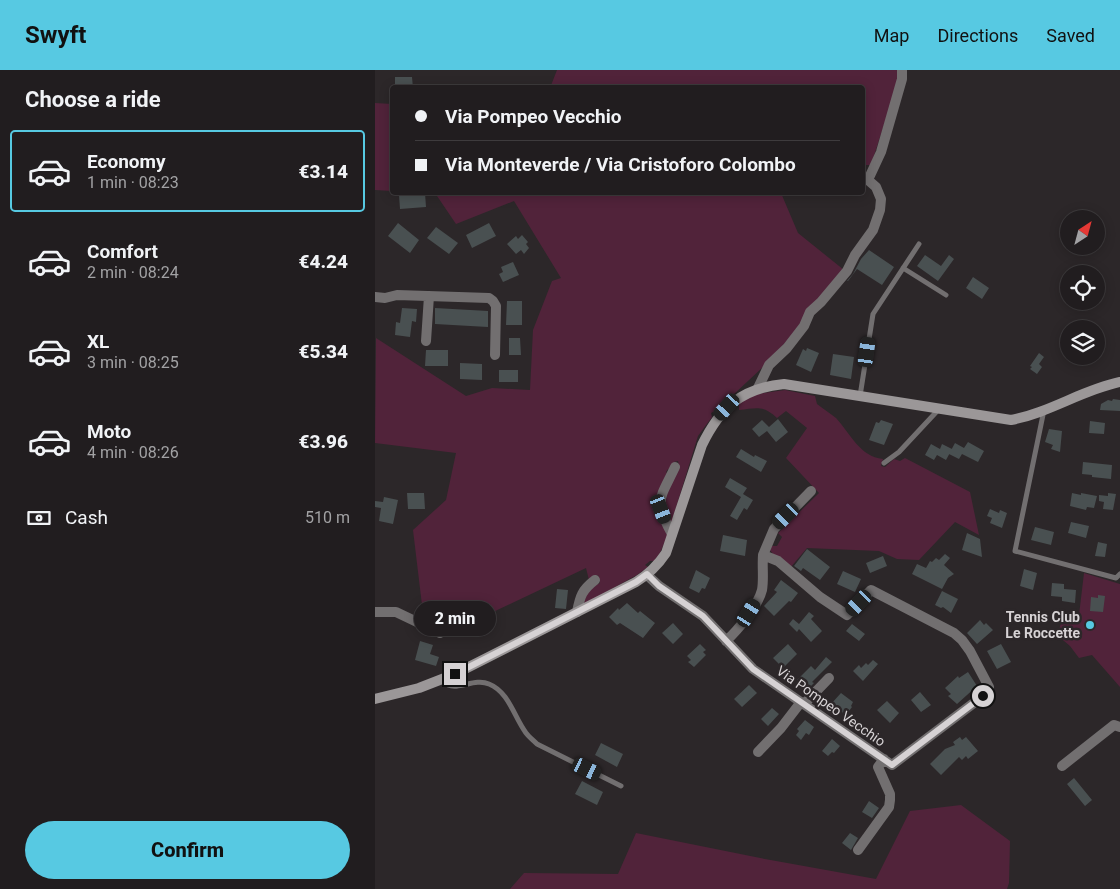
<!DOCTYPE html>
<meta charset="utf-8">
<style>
:root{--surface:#211d1f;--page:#2d2a2c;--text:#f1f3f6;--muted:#a2a2a4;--line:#3e3b3d;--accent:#57c9e2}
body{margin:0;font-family:Roboto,sans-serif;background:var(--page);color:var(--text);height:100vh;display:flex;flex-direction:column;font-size:19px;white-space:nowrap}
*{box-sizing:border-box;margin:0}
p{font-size:16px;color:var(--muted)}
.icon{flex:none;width:28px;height:28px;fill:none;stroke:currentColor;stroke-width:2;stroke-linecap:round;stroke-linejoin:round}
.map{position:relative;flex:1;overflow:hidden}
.sheet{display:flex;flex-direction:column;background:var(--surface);width:375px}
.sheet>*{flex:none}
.banner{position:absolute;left:15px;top:15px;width:475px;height:110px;border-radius:5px;box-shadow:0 2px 12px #0003,0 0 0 1px var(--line);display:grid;align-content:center;height:110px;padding:0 25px;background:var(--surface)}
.needle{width:32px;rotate:36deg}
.controls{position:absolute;left:685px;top:140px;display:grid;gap:10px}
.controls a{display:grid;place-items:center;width:45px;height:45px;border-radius:50%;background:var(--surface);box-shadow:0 2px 12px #0003,0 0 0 1px var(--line);font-size:25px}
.end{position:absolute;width:22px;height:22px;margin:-11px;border:6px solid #d6d2d4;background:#111;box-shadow:0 0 0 2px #111}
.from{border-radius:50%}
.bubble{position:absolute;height:35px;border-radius:18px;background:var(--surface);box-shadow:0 2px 12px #0003,0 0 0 1px var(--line);font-size:16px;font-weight:800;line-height:35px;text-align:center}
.car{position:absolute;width:15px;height:30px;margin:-15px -8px;border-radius:6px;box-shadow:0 0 4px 1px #0007;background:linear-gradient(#222 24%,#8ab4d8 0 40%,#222 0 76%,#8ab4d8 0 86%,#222 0)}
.banner b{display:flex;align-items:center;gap:18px;height:48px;font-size:19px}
.banner b+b{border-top:1px solid var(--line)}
.banner i{width:12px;height:12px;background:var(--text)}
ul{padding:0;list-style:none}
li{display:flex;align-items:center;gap:15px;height:82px;margin:0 10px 8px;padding:0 15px;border:2px solid transparent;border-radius:5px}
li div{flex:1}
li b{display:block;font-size:19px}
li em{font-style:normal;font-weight:800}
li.current{border-color:var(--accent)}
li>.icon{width:45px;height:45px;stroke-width:1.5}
h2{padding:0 25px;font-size:22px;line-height:60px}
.pay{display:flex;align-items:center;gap:12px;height:55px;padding:0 25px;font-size:19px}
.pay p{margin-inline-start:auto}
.button{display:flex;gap:10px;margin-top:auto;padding:10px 25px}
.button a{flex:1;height:58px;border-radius:30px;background:var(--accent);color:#111;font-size:20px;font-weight:800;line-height:58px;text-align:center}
header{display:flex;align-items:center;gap:30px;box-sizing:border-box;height:70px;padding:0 25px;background:var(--accent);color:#111}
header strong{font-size:24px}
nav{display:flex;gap:28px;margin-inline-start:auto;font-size:18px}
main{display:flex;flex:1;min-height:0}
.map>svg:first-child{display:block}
.green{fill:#51233a}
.building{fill:#495051}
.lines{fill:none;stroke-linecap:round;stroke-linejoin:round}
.lane{stroke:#726f70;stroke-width:5}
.street{stroke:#726f70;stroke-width:10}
.secondary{stroke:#9b9798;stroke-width:10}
.route{stroke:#d6d2d4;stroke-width:6}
.poi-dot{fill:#57c9e2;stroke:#2c2729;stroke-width:2}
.labels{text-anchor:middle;stroke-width:5;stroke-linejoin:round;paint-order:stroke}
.poi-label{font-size:14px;font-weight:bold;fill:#d6d2d4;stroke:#2c2729;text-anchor:end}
.street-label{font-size:14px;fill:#d6d2d4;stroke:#2c2729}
</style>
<header>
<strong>Swyft</strong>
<nav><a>Map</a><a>Directions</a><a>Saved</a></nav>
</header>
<main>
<section class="sheet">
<h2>Choose a ride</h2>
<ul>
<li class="current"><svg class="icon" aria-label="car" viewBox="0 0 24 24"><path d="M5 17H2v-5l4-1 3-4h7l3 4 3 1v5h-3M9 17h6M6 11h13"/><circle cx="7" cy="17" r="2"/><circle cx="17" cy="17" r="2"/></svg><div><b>Economy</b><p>1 min · 08:23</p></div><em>€3.14</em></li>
<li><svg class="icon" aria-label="car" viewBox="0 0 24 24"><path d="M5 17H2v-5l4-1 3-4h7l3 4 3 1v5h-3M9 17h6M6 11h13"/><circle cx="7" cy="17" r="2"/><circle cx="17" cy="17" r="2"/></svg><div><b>Comfort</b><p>2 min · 08:24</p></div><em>€4.24</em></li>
<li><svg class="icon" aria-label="car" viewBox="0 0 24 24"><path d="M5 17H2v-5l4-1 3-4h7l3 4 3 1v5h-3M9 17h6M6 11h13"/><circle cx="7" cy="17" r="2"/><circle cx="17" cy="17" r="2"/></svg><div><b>XL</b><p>3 min · 08:25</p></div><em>€5.34</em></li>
<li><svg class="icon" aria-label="car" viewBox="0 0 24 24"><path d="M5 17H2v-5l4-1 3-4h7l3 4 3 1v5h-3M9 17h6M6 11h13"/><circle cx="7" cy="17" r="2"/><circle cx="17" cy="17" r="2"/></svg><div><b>Moto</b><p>4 min · 08:26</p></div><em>€3.96</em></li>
</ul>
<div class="pay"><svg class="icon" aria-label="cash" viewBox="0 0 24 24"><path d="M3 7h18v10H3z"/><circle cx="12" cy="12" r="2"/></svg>Cash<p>510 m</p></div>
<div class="button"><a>Confirm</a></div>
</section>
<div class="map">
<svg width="745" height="819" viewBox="0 0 745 819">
<rect width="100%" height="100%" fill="#2c2729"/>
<path class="green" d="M182 0H523L524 8 496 95H488V18H175Z
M0 33 17 34V121L0 120Z
M60 123H406L423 163 469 200 427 254 389 296 342 340 336 343 337 347 323 366 296 454 288 433 304 396 303 391 299 392 295 400 293 399 291 402 293 404 282 426 293 464 285 483 279 491H275L270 495 273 497 262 505 209 534C210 523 215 518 225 513L223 505 214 510 211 498 80 560 47 535 38 460 71 430 81 383 0 373 1 268 91 326 117 318 155 320 158 260 177 211 186 208 139 131 81 154Z
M410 320 440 326 442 334C448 339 455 343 461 348 475 363 485 387 508 389L506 396 510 397 519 389 525 391 530 388 595 422 604 465 580 452 544 490 522 489 504 481 432 478 415 498 398 484 395 480 396 476H402L407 467 403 463 444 423 411 388 432 358 411 341 402 348C388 335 382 338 364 340V333L381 324Z
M709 503 745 514V617L717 585 704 588 695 576 682 565 690 542 704 545Z
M586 735 635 771 634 813 632 819H135L149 803 243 804 261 763 390 789 501 809 535 741Z"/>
<path class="building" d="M20 7H37L38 18H20Z
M50 123 51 137 25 139 24 125Z
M23 153 44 170 35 183 13 166Z
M114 153 121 166 97 178 91 165Z
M61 157 83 173 74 184 52 168Z
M147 165 153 172 151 174 154 178 149 184 146 180 141 184 132 174 141 166 143 169Z
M494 180 519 197 507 215 482 199 473 211H472L478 204 486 189Z
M550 185 566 196 574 185 579 189 563 211 542 196Z
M138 192 144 205 128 212 124 204 128 202 126 197Z
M598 207 614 218 607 229 591 218Z
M132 231H147V255H131Z
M27 238 42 239 41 252 37 251 35 267 20 265 21 252 25 253Z
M60 238 113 241V257L60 254Z
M134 268H145L146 285H134Z
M432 278 444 283 436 302 421 295 428 279 431 281Z
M51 280H73V296H50Z
M664 283 669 287 664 294 667 297 662 304 655 299 657 297 655 296Z
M458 284 479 287 476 309 455 305Z
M85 293 107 294V310L85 309Z
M124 300H143V312H124Z
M738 329 745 330V341L725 340 726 334 733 330 737 331Z
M403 349 413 362 401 372 392 361 384 367 377 359 387 350 394 357Z
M506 350 518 354 509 375 494 370 501 352 504 353Z
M715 351 730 353 729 364 714 363Z
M674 359 687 361 685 382 676 379 678 375 670 372Z
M593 372 609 381 603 392 587 384 584 389 574 384 580 373 589 378Z
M556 374 565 379 567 374 577 379 571 390 562 385 559 390 550 385Z
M366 379 379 387 380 385 392 391 386 402 361 387Z
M708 392 737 395 736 409 717 407V405L707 404Z
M355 408 372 418 368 424 378 430 372 440 369 438 362 450 355 446 366 427 350 417Z
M32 423H49L50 439H33Z
M697 423 706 425V423L722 426 719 438 712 437 711 440 695 436Z
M733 423 741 424 738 440 728 439 729 432 724 431V425L733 426Z
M9 427 23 430 18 454 4 451 6 438 0 437V431L8 432Z
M615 439 624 443 625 440 632 443 627 458 615 453 617 448 612 446Z
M696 452 714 456 711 468 693 463Z
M660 457 679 462 676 475 656 470Z
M592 463 605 469 607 487 587 480Z
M348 465 372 470 370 486 345 481Z
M723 472 732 474 730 487 720 486Z
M432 479 455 497 445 510 428 498 426 501 419 496Z
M570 484 575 488 569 495 579 504 573 508 567 519 537 504 542 494 551 498 555 491 557 492 561 488 564 490Z
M508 486 512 496 495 503 491 493Z
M649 499 662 503 658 520 645 516Z
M321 500 335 508 330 519 327 518 324 523 314 518Z
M468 501 486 509 480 522 462 514Z
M406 510 423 523 416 532 414 531 399 546 389 536 402 522 399 520Z
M677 513 689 514V519L701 520 700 533 687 531V527L676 526Z
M182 519 193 520 191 539 180 538Z
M567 521 583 529 576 543 568 537 566 538 560 535Z
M723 525 730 526 728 542 715 541 716 527 723 528Z
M252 533 263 543 265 541 280 553 268 568 245 553 242 555 234 547 243 538 244 540Z
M434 542 439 546 436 549 447 561 436 572 424 559 422 562 414 554 418 549 424 554Z
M605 550 609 555 611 553 618 560 602 574 592 563Z
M298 553 308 564 298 574 287 563Z
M477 554 490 564 484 571 471 561Z
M45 571 58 575 55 584 64 587 61 596 40 590Z
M325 574 331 580 328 582 331 585 319 597 313 592 316 590 312 586Z
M413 574 422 584 408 598 398 588Z
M626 574 636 592 622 599 612 581Z
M451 587 457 592 437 612 439 613 432 620 422 610 436 596 440 600Z
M498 590 503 594 488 611 478 601 484 595 486 598 491 593 493 595Z
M593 602 602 616 582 634 573 626 576 624 570 618 583 606 584 608Z
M374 615 382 623 367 637 359 629Z
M545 622 556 635 546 642 536 630Z
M466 623 478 632 476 636 477 637 471 645 456 634Z
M512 631 524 643 515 653 502 640Z
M397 638 404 644 393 656 386 649Z
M430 650 439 657 434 665 431 663 426 670 421 665 424 661 422 659Z
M585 667 587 670 591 667 603 681 593 689 591 686 587 690 584 687 566 705 555 694 570 679 580 675 578 672Z
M457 669 465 676 459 683 457 682 453 686 447 681Z
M226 673 248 684 242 697 220 685Z
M699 708 717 730 710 736 692 714Z
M207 711 228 722 222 735 200 724Z
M494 731 504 738 497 748 487 742Z
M475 763 483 768 476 780 467 773Z"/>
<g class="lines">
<path class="lane" d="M528 198 571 225
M485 326 498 244 544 174
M669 340 640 481 741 508 745 504
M509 393 524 382 565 338
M70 608 73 615C84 620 100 608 114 614 134 622 139 647 151 663 154 667 158 670 162 674L246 716"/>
<path class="street" d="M0 227 10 228 22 225 114 228 118 231 121 236 120 285
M51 271 54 226
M383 318 394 295 412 278 429 256 435 242 446 232 472 201 480 185 498 160 505 140 506 129 501 117 493 110 506 82 527 9V0
M297 464C278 430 285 429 300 397
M388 485 399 459 436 421
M272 505 284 516 328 546 378 599 517 695 608 626 614 617 595 581 587 570 579 563 496 520 472 545 445 527 403 491 388 485C387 497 389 509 387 520 383 536 363 560 351 571
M0 542H21L65 563
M202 542C205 526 207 520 220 510
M429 634 454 608
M383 682 406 658 426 632
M687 696 739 655 745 657
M483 780 514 737 515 730V724L503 697 509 689"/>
<path class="secondary" d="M0 629 44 618 80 604 261 512C274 504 283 495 291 483L327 375C345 338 366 318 409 314L636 350C674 343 707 320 745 312"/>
</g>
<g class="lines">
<path class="route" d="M80 604 261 512 272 504 284 516 328 546 378 599 517 695 608 626"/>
</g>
<circle class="poi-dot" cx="715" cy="555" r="5"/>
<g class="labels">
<g class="poi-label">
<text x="705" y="552">Tennis Club<tspan x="705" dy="16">Le Roccette</tspan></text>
</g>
<g class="street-label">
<text transform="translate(456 636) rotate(35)" y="5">Via Pompeo Vecchio</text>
</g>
</g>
</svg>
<div class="controls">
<a><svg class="needle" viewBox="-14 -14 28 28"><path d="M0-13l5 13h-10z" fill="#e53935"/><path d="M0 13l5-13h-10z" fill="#a2a2a4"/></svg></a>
<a><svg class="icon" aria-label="locate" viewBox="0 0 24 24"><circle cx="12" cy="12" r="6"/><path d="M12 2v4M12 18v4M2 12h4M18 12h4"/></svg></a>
<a><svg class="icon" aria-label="layers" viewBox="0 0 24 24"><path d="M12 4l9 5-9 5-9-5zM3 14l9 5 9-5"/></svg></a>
</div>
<i class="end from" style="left:608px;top:626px"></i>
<i class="end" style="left:80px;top:604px"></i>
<div class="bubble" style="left:39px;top:531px;width:82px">2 min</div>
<i class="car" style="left:492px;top:282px;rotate:8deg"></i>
<i class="car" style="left:352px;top:337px;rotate:222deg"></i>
<i class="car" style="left:286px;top:439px;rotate:159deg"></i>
<i class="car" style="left:411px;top:446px;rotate:225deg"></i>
<i class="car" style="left:484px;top:533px;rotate:224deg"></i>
<i class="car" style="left:374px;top:543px;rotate:32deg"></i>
<i class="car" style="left:212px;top:699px;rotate:116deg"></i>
<div class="banner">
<b><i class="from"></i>Via Pompeo Vecchio</b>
<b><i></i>Via Monteverde / Via Cristoforo Colombo</b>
</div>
</div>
</main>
